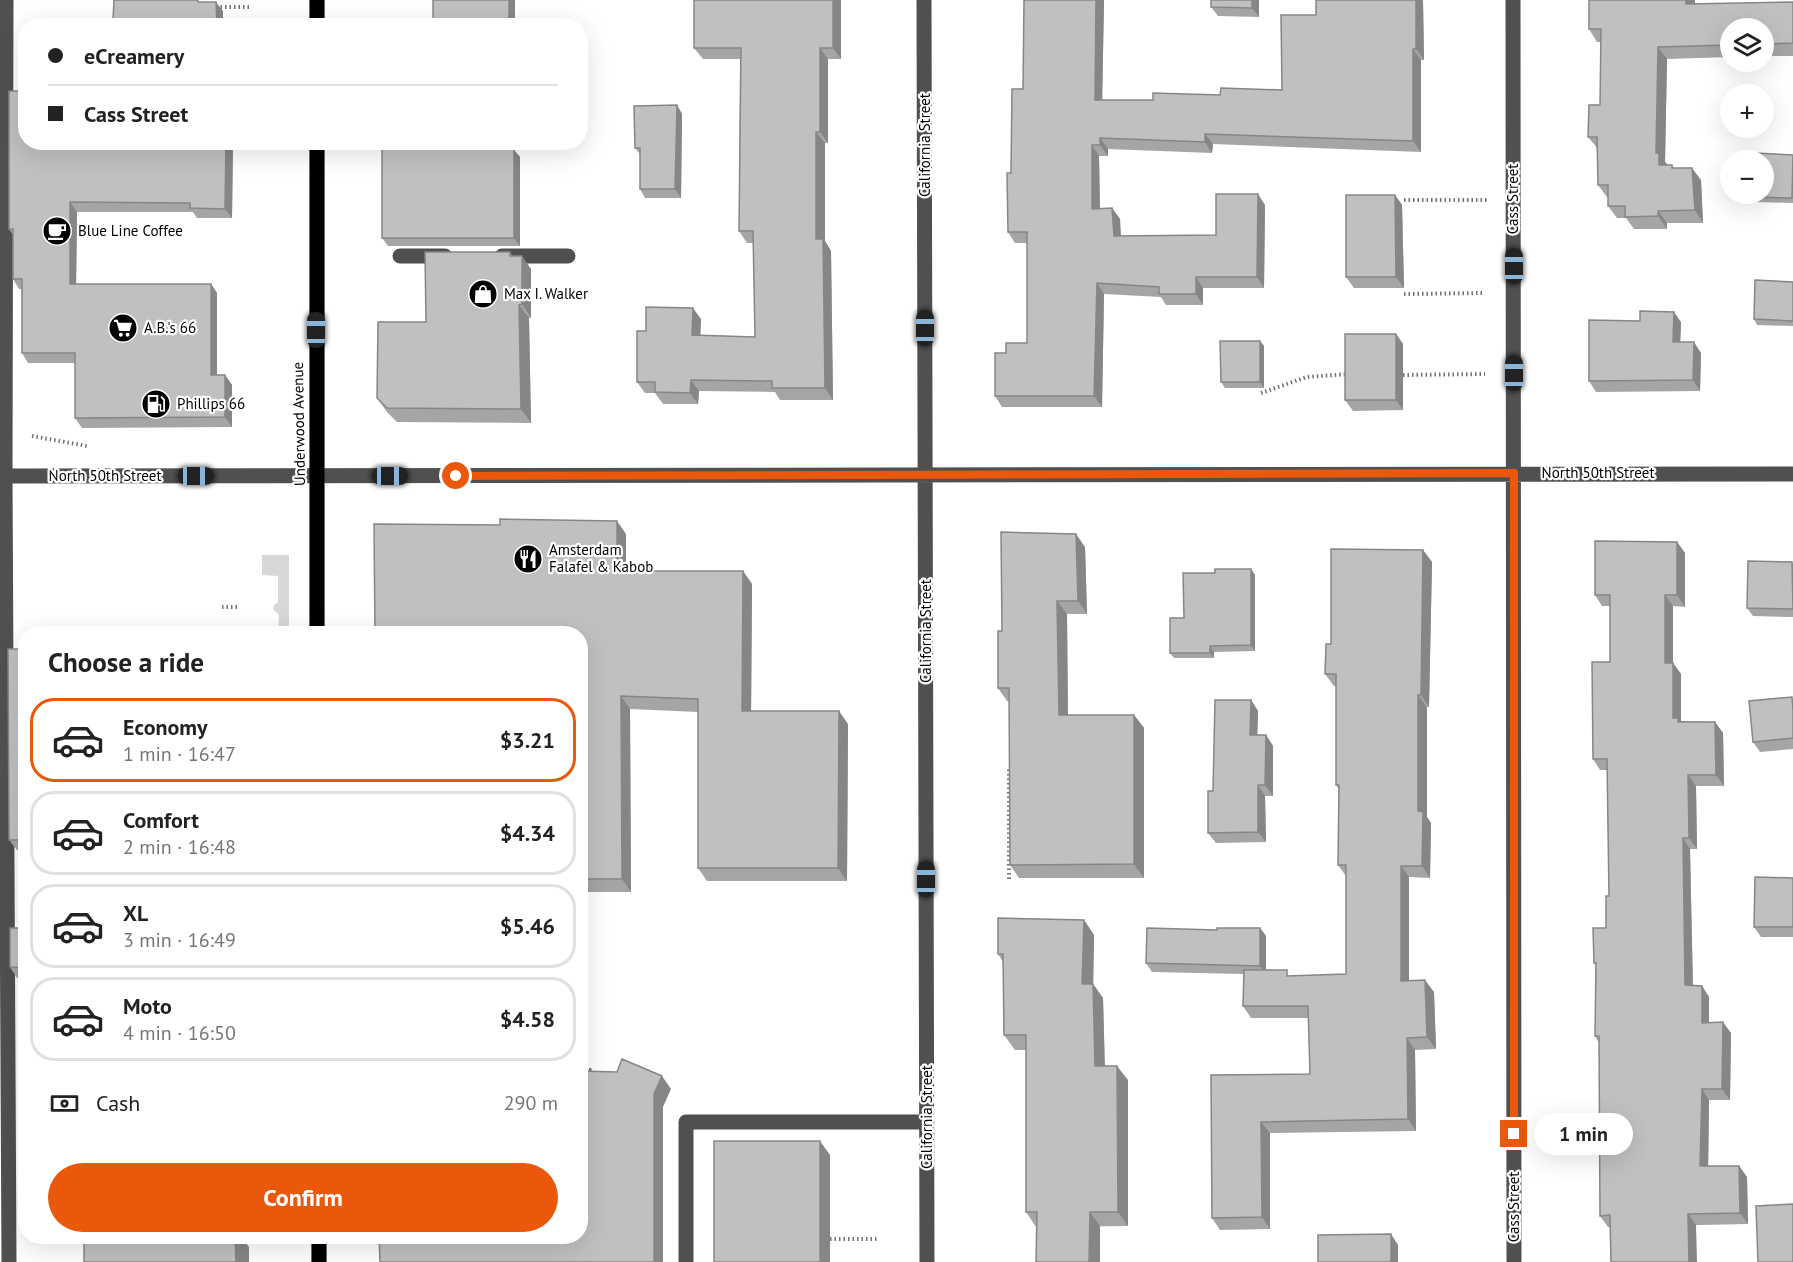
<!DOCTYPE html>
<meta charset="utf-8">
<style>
:root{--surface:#fff;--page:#f2f2f2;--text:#222;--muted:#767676;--line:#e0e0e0;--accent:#ea580c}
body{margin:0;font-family:"PT Sans",sans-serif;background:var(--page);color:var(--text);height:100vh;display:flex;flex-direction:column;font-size:22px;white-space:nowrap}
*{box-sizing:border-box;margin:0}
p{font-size:20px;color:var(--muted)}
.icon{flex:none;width:33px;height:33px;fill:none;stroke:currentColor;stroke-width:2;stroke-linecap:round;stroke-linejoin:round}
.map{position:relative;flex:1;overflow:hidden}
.panel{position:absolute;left:18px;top:626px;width:570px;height:618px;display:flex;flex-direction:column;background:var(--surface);border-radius:24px;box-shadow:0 6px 24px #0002}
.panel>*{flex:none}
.hud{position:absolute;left:18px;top:18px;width:570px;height:132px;border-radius:24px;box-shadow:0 6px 24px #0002;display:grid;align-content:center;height:132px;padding:0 30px;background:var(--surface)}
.tools{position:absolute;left:1720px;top:18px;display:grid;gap:12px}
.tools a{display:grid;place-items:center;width:54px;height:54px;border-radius:50%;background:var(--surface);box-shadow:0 6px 24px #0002;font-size:30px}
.end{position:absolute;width:27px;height:27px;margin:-14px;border:8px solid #ea580c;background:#fff;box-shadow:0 0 0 3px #fff}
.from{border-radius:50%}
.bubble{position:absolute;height:42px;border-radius:21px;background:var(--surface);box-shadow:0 6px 24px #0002;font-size:20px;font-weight:800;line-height:42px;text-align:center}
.car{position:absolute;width:18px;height:36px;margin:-18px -9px;border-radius:8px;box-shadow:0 0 4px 2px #0007;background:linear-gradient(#222 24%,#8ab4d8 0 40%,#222 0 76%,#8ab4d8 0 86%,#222 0)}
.hud b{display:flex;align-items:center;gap:21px;height:57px;font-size:22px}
.hud b+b{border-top:2px solid var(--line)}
.hud i{width:15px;height:15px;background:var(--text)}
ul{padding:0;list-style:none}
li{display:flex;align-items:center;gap:18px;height:84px;margin:0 12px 9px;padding:0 18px;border:3px solid var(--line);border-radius:24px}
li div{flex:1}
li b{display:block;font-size:22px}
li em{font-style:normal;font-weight:800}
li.on{border-color:var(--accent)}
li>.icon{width:54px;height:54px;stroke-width:1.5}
h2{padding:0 30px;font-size:27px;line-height:72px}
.pay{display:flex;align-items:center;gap:15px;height:66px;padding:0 30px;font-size:22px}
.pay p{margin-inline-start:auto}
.action{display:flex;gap:12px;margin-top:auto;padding:12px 30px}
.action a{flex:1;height:69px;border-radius:36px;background:var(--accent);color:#fff;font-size:24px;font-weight:800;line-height:69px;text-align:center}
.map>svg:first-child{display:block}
.green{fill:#d7d7d7}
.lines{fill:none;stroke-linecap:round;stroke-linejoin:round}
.major-casing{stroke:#dbdbdb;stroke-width:16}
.path{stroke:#727272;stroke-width:4;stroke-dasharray:1.5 3;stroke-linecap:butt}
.minor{stroke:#505050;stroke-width:15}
.major{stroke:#000;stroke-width:15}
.wall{fill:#a5a5a5}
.shaded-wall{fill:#868686}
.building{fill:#c0c0c0;stroke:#868686;stroke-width:1.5}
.route{stroke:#ea580c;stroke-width:8}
.labels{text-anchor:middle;stroke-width:4.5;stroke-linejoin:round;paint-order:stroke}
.street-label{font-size:15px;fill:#000;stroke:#fff}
.poi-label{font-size:15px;fill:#000;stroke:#fff;text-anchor:start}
</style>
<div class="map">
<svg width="1793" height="1262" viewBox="0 0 1793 1262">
<rect width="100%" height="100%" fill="#fff"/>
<path class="green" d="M262 555H289V633H278L279 615 273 609 274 605 278 602V576L262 575Z"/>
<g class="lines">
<g class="major-casing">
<path id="major" d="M317 26V0
M317 142V633
M319 1236V1262"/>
</g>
<path class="path" d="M216 7H250
M1404 200H1487
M1404 294 1485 293
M1403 375 1485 374
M1261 393 1307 377 1349 374
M32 436 87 446
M222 607H240
M1009 879V769
M580 1070H590V1075
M830 1239H879"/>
<path class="minor" d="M6 0 5 476 9 1262
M924 0 927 1262
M1513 0 1514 1262
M400 256H445
M502 256H568
M0 476 1793 474
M686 1262V1122H927"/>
<use href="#major" class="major"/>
</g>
<path class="wall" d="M841 0V59H828V143H825V241L831 251 833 400H780L775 392 699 391 698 404H663L655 393H645L637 382 646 331 701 319 700 335 755 337 753 243H747L739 231 740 59H703L694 48Z
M1024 0H1104L1102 100H1153L1282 90 1316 15 1423 0 1424 60H1421V152L1213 144 1212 153 1108 149V156H1099L1100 208H1112L1120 219 1121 236 1216 235 1265 205 1264 288H1203V305H1166L1161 297 1104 294 1102 407H1002L995 396 1006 353 1027 343V243H1015L1008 232 1011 173 1023 89Z
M1259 0V17L1218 16 1211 7Z
M1589 0H1695V4L1793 2V56H1764V28H1731V57L1667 59 1665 162 1668 165H1672L1674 168 1701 180 1703 223H1667V229H1634L1626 218H1617L1608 206V197H1607L1598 185V149L1588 137 1600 105 1601 42H1597L1589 29Z
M9 91 233 142 232 218H197L193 212H77L76 284H211L217 293V375H225L232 385V427L82 428 75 418V363H28L22 353V289H19L13 279V235L9 229Z
M677 105 682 114 681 198H645L640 189V154L635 148Z
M434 142H514V150L520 157V246H388L382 238 434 149Z
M1793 155V203L1757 202 1753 197Z
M1395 195 1402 205 1404 288H1354L1346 277Z
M510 252 512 256 531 269V318H529L531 423 397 422 387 412 377 398 426 322Z
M1793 282V326L1757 325 1754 319Z
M1681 322 1680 342 1701 353 1700 391 1596 392 1589 381Z
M1396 334 1403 344V410L1353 411 1345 400Z
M1260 341 1264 346V388H1225L1221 382Z
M626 534V570L627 571H743L752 584 751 711 848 724 847 881H707L698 868V712L630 709 631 892H580V633Z
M1677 542 1685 553V607L1673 606V663L1681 674V721L1715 722 1723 733 1724 786H1696L1697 849H1690L1693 985 1702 986 1709 997V1023L1731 1033 1730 1100H1709L1708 1166H1739L1747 1177 1748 1224 1608 1227 1600 1216 1599 1043 1595 1036 1596 966 1594 963 1606 928 1609 896 1607 770H1600L1593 759 1610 662V606H1602L1595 595Z
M1085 547 1087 614H1067L1068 715H1134L1144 728V878H1019L1010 865 1009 701H1007L998 688 1002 631Z
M1423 550 1432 562 1429 707H1427V817L1431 823 1430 878 1409 877V980L1434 992 1436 1049 1415 1050 1416 1131 1270 1133V1229L1220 1230 1212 1218 1211 1075 1310 1074 1308 1018H1251L1243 1006 1244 974 1152 972 1146 963 1217 930 1260 928 1266 936V970L1291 976 1346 974V876L1338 865 1339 790 1336 785V686H1334L1325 674 1331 644Z
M1793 563V617L1753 616 1747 608Z
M1251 569 1255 575V651L1214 652V658H1174L1170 653 1184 618 1215 573Z
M26 649V978H17L10 967 22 928V850H17L9 840Z
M1793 699V749L1760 752 1753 742Z
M1251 700 1258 711 1257 735H1266L1273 746V796H1265L1266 842 1216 843 1208 833 1213 791Z
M1793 878V937H1761L1754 927Z
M1084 920 1094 935 1093 984 1103 998 1105 1066 1128 1080V1226L1036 1227 1026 1212V1050H1015L1004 1035 1003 962 998 954Z"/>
<path class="shaded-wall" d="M509 0H515V26H509Z
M833 0H841V59L833 48Z
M1096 0H1104L1102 111 1095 100Z
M1252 0H1259V17L1252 8Z
M1416 0H1423L1424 60 1416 49Z
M1686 0H1695V17L1686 4Z
M216 2 223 11V26H217Z
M1658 47 1667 59 1665 162 1668 165H1659L1656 153Z
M820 48 828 59V143L820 132Z
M1413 49 1421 60V152L1413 141Z
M677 105 682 114 681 198 675 189Z
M816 132 825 143V241L831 251 833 400 825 388 816 239Z
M1205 134 1213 144 1212 153 1205 142Z
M1100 138 1108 149V156L1100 145Z
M226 142H233L232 218 225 209Z
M509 142H514V150L520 157V246L514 238Z
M1092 145 1099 156 1100 219 1092 209Z
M1692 168 1701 180 1703 223 1695 210Z
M1258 194 1265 205 1264 288 1257 277Z
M1395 195 1402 205 1404 288 1396 277Z
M70 202 77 212 76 293 70 284Z
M1112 208 1120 219 1121 247 1114 236Z
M1658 211 1667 223V229L1658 216Z
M522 256 531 269V318L522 304Z
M1196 277 1203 288V305L1196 294Z
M1097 283 1104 294 1102 407 1094 396Z
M211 284 217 293V385L211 375Z
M519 305 529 318 531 423 521 409Z
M693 308 701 319 700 346 692 335Z
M1674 312 1681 322 1680 353 1673 342Z
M1396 334 1403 344V410L1396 400Z
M1260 341 1264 346V388L1260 382Z
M1694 342 1701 353 1700 391 1693 380Z
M225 375 232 385V427L225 417Z
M691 380 699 391 698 404 690 393Z
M617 521 626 534V570L629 574 620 571 617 561Z
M1076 534 1085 547 1087 614 1078 601Z
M1677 542 1685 553V607L1677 595Z
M1423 550 1432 562 1429 707 1421 695Z
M1251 569 1255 575V651L1251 645Z
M743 571 752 584 751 724 742 711Z
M1665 595 1673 606V663L1681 674V721L1686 729 1673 718 1665 663Z
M1057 601 1067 614 1068 728 1059 715Z
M1210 646 1214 652V658L1210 653Z
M1418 695 1427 707V817L1431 823 1430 878 1422 866 1418 811Z
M621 696 630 709 631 892 622 879Z
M1251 700 1258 711 1257 745 1250 735Z
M839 711 848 724 847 881 838 868Z
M1134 715 1144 728V878L1134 864Z
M1715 722 1723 733 1724 786 1716 775Z
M1266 735 1273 746V796L1265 785Z
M1688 775 1696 786 1697 849 1689 838Z
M1258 785 1265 796 1266 842 1258 832Z
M1683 838 1690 849 1693 997 1685 985Z
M1401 866 1409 877V993L1401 981Z
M1084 920 1094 935 1093 998 1082 984Z
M1260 928 1266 936V975L1260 966Z
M1425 980 1434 992 1436 1049 1427 1037Z
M1093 984 1103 998 1105 1080 1095 1066Z
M1702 986 1709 997V1034L1702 1023Z
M1723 1022 1731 1033 1730 1100 1722 1089Z
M1407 1038 1415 1050 1416 1131 1408 1119Z
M1117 1066 1128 1080V1226L1118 1212Z
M662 1076 671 1089 663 1107V1262H654V1094Z
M1702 1089 1709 1100 1708 1178 1700 1166Z
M1261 1122 1270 1133V1229L1262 1217Z
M820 1141 830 1155V1262H820Z
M1739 1166 1747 1177 1748 1224 1740 1213Z
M1090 1212 1100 1226V1262H1089Z
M1688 1214 1696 1225 1697 1262H1689Z
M1391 1234 1398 1245V1262H1391Z
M235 1236H241L249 1247V1262H236Z"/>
<path class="building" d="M114 0H198V2H216L217 26H91V20H113Z
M433 0H509V26H433Z
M694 0H833V48H820V132H816V239H823L825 388H772V381L691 380 690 393 655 392V382H637V331H646V307L693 308 692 335 755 337 753 231H739L741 48H694Z
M1024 0H1096L1095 100H1153V93L1220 95 1221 88 1282 90 1281 15H1316V0H1416V49H1413V141L1205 134V142L1100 138V145H1092V209L1112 208 1114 236 1216 235V194H1258L1257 277H1196V294H1159V287L1097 283 1094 396H995V353H1006V343H1027V232H1008L1007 173H1011L1012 89H1023Z
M1211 0H1252V8L1211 7Z
M1589 0H1686V4L1793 2V43L1764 44V28H1731V45L1658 47 1656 153H1659V165H1672V168H1692L1695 210 1658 211V216L1625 217V206H1608V185H1598L1597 137H1588L1589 105H1600L1601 29H1589Z
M9 91H26V142H226L225 209 190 208V203L70 202V284H211V375H225V417L75 418V353H22V279H13V229H9Z
M677 105 675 189H640V148H635L634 106Z
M434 142H509V149H514V238H382V149H434Z
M1754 153 1793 155 1792 198 1753 197V194H1764V160H1754Z
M1346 195H1395L1396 277H1346Z
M425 252H510V256H522V304L519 305 521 409 387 408 377 398 378 322H426Z
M1755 280 1793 282V321L1754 319Z
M1640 311 1674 312 1673 342H1694L1693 380 1589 381V320L1640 321Z
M1345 334H1396V400H1345Z
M1220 341H1260V382H1221Z
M500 519 617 521V561H620V571H743L742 711H839L838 868H698V699L621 696 622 879H580V633H375L374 524 500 525Z
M1001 532 1076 534 1078 601H1057L1059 715H1134V864L1010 865 1009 688H998V631H1002Z
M1595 541 1677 542V595H1665V663H1673V718H1678V722H1715L1716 775H1688L1689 838H1683L1685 985 1702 986V1023L1723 1022 1722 1089H1702L1700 1166H1739L1740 1213 1688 1214 1689 1262H1611L1610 1215 1600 1216 1599 1036H1595L1596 963H1594L1593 928H1606V896H1609L1607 759H1593L1592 662H1610V595H1595Z
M1331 549 1423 550 1421 695H1418V811L1423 812 1422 866H1401V981L1425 980 1427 1037 1407 1038 1408 1119 1261 1122 1262 1217 1212 1218 1211 1075 1310 1074 1308 1006H1243L1244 970H1287V976L1346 974V865H1338L1339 785H1336V674H1325L1326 644H1331Z
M1748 561 1792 562 1793 609 1747 608Z
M1215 569H1251V645L1210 646V653H1170V618H1184L1183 573H1215Z
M8 649H26V968L10 967V928H22V840H9Z
M1792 697 1793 711V738L1753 742 1749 701Z
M1215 700H1251L1250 735H1266L1265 785H1258V832L1208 833V791H1213Z
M1755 877 1793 878V927H1754Z
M998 918 1084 920 1082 984H1093L1095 1066H1117L1118 1212H1090L1089 1262H1036L1037 1212H1026V1035H1004L1003 954H998Z
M1147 928 1217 930V928H1260V966L1146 963Z
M622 1059 662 1076 654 1094V1262H380L379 1236H580V1071L617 1072Z
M714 1141H820V1262H714Z
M1793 1204V1262H1758L1756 1206Z
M1391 1234V1262H1318V1235Z
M84 1236H235L236 1262H84Z"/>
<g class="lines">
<path class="route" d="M456 476 1514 473V1134"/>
</g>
<defs>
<g id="cafe-disc" transform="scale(1.5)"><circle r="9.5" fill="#000" stroke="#fff"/><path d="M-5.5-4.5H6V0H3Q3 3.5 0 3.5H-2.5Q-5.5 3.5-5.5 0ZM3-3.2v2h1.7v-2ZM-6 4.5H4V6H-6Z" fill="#fff"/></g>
<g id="shop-disc" transform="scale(1.5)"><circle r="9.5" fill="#000" stroke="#fff"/><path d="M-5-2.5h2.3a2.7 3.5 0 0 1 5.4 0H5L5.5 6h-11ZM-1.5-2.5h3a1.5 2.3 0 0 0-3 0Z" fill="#fff"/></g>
<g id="supermarket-disc" transform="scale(1.5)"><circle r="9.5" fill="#000" stroke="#fff"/><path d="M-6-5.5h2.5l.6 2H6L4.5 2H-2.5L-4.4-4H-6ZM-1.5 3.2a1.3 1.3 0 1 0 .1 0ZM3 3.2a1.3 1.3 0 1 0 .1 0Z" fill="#fff"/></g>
<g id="fuel-disc" transform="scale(1.5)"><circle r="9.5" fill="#000" stroke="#fff"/><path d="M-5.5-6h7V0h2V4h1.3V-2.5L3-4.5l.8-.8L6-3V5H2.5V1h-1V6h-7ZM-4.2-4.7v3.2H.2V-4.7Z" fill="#fff"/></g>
<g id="restaurant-disc" transform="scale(1.5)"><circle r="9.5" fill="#000" stroke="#fff"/><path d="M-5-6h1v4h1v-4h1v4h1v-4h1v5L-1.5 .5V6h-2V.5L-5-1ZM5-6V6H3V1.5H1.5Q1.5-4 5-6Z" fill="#fff"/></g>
</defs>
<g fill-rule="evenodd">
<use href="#cafe-disc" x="57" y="231"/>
<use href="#shop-disc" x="483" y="294"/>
<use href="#supermarket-disc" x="123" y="328"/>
<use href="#fuel-disc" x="156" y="404"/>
<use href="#restaurant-disc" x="528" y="559"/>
</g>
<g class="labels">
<g class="street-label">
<text transform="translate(925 145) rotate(-90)" y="5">California Street</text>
<text transform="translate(1513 199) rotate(-90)" y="5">Cass Street</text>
<text transform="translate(299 424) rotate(-91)" y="5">Underwood Avenue</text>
<text x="1598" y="478">North 50th Street</text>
<text x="105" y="481">North 50th Street</text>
<text transform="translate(926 631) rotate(-90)" y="5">California Street</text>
<text transform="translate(927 1117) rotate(-90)" y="5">California Street</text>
<text transform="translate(1514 1207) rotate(-90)" y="5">Cass Street</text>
</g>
<g class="poi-label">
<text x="78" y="236">Blue Line Coffee</text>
<text x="504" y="299">Max I. Walker</text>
<text x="144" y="333">A.B.'s 66</text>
<text x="177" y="409">Phillips 66</text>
<text x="549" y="555">Amsterdam<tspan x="549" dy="17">Falafel &amp; Kabob</tspan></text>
</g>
</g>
</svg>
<div class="tools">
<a><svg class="icon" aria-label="layers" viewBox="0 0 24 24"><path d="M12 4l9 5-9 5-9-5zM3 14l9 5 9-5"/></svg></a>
<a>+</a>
<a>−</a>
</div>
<i class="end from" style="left:456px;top:476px"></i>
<i class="end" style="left:1514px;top:1134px"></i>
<div class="bubble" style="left:1534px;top:1113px;width:99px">1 min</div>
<i class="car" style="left:1514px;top:266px;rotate:0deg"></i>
<i class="car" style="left:925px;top:328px;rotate:0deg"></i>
<i class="car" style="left:316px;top:330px;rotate:0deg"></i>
<i class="car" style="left:1514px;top:373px;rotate:0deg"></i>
<i class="car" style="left:196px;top:476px;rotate:90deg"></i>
<i class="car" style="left:390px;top:476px;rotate:90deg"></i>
<i class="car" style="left:926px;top:879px;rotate:0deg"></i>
<div class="hud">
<b><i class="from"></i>eCreamery</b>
<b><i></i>Cass Street</b>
</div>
<section class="panel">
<h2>Choose a ride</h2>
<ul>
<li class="on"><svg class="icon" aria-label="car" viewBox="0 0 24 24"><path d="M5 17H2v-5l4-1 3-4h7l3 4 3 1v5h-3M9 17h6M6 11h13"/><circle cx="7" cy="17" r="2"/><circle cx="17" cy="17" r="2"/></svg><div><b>Economy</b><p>1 min · 16:47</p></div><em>$3.21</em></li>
<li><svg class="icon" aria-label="car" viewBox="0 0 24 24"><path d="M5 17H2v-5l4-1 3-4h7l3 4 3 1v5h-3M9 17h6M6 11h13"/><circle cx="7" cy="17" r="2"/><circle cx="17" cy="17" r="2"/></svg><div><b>Comfort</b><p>2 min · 16:48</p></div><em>$4.34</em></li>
<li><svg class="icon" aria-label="car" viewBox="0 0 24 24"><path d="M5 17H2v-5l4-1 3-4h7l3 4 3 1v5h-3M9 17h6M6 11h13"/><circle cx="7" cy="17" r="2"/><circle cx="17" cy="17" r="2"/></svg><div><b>XL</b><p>3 min · 16:49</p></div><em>$5.46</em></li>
<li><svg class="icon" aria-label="car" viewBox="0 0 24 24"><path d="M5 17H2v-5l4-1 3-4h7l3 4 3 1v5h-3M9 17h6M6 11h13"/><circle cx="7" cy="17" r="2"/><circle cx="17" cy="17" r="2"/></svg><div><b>Moto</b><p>4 min · 16:50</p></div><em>$4.58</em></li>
</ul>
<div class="pay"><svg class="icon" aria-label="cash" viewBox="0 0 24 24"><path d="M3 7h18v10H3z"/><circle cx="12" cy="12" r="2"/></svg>Cash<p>290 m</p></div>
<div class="action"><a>Confirm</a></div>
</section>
</div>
